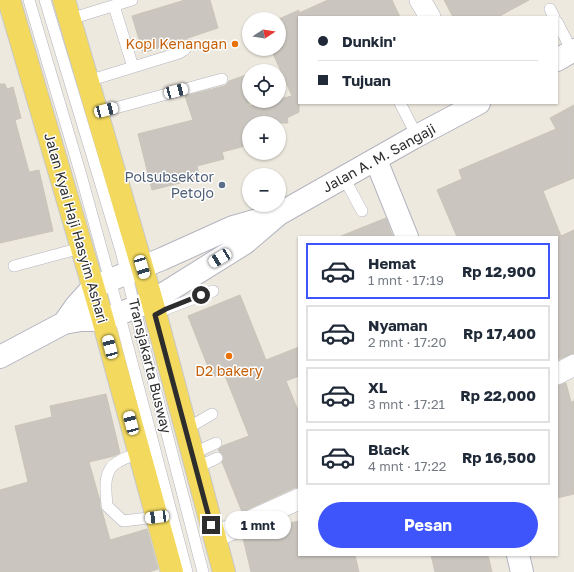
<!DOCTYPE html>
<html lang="id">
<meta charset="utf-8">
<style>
:root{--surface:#fff;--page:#f2f2f3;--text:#1f2937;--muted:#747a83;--line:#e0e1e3;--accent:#3e55fc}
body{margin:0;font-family:"Golos Text",sans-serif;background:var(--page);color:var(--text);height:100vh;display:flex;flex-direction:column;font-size:15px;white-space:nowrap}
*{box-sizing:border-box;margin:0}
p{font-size:13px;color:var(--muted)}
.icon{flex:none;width:22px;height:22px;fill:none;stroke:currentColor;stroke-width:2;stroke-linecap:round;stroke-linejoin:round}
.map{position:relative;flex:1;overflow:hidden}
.side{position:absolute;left:298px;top:236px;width:260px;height:320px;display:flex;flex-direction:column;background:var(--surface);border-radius:0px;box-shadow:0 1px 3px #0004}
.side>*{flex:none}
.guide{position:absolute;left:298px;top:16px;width:260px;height:88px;border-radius:0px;box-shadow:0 1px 3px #0004;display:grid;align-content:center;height:88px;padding:0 20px;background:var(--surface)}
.needle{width:26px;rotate:78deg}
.fabs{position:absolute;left:242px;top:12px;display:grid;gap:8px}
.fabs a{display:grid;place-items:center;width:44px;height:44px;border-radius:50%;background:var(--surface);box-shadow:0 1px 3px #0004;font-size:20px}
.end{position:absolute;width:18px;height:18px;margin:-9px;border:5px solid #2d2d2d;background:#fff;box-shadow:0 0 0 2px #fff}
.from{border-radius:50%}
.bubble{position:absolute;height:28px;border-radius:14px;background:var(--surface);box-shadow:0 1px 3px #0004;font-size:13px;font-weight:700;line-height:28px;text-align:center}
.car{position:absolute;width:12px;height:24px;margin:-12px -6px;border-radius:5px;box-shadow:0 0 3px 1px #0007;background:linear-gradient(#fff 24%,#345 0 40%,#fff 0 76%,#345 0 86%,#fff 0)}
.guide b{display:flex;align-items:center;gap:14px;height:38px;font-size:15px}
.guide b+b{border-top:1px solid var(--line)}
.guide i{width:10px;height:10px;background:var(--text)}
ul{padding:7px 0 0;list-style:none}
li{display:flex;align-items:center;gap:12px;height:56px;margin:0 8px 6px;padding:0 12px;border:2px solid var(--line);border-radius:0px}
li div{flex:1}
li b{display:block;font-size:15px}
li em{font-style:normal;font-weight:700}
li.on{border-color:var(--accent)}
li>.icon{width:36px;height:36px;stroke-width:1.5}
.action{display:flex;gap:8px;margin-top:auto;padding:8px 20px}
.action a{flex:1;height:46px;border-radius:24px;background:var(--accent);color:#fff;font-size:16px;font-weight:700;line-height:46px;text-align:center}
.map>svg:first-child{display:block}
.building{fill:#cac5be;stroke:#cac5b8}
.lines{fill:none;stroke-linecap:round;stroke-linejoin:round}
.service-casing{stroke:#b3b4c0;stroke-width:12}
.minor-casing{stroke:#b3b4c0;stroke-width:22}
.tertiary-casing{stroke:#b3b4c0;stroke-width:24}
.primary-casing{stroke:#c8c8c8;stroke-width:24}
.service{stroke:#fff;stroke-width:11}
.minor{stroke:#fff;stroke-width:21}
.tertiary{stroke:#fff;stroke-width:22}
.primary{stroke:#f3da5f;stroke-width:22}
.route{stroke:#2d2d2d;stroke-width:5}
.food-dot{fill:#e8710a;stroke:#fff;stroke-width:1.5}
.service-dot{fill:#5c6f8a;stroke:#fff;stroke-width:1.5}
.labels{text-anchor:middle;stroke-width:3;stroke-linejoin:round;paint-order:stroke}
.food-label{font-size:14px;fill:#c56008;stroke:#fff;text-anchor:end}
.street-label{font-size:14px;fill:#2d2d2d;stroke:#fff}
.service-label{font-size:14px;fill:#4e5e75;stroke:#fff;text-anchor:end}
</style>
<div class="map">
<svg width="574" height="572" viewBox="0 0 574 572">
<rect width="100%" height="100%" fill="#eee9df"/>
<path class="building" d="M185 0H210L218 28 143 53 132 16Z
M328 0H392L400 17H299V112L287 118 288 123H249V145L222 152 224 159 197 166 200 178 152 190 138 134 193 120 185 96 224 86 227 84 229 81 249 74V106L271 101H279V99L292 96 271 49H279V19L299 10V13Z
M444 0H529L498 17H453Z
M0 84H5L7 89 13 87 21 118 15 120 29 172 39 170 53 231 0 243Z
M574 105V178L543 191 561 236 574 230V353L557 360V237H558H457L437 190 462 179 459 170 556 129 550 118Z
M386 218 393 237H341V236Z
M240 295 266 360 299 347V376L286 381 299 413V487L294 488 242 512 222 462 224 459 223 455 218 450 222 446 249 436 224 373 212 377 188 316Z
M566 383 571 402 574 401V494L557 498V386Z
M106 394 120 453 114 456 89 462 100 501V507L102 511 110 540 147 529 158 569 149 572H0V490L28 482 15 426 52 417 50 406Z
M299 521V555H355L359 572H251L243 538 258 531Z
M431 555H488L492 572H435Z"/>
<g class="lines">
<g class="service-casing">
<path id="service" d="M29 0 81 175 119 313 187 572
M45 0 121 251 142 338 203 572
M114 6 133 67
M550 9 554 17
M70 19 132 0
M557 22 572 51
M88 81 179 53 184 50 188 45
M400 103 417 136
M97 113 222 79
M344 178 362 211
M14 266 81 248
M155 315 166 309 213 291
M186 429 212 414
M139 453C132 456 124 458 118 462 102 470 106 491 107 506L123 521 157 517
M192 454 216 443
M196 468 217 458"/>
</g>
<g class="minor-casing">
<path id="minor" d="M420 0 430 17
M557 374 574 365
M215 537 299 499"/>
</g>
<g class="tertiary-casing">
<path id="tertiary" d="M557 60 574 50
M376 160 407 237
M64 323 76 306 93 287 162 259 233 227 272 216
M0 357 64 323 81 320H103L152 301 245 243 279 214 413 138 479 103
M518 555 522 572"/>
</g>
<g class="primary-casing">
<path id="primary" d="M9 0 103 320 172 572
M64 0 152 301 224 572"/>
</g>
<use href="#service" class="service"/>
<use href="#minor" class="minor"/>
<use href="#tertiary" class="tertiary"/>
<use href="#primary" class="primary"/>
</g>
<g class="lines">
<path class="route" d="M201 295 166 309 155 315 211 525"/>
</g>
<g class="food-dot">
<circle cx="235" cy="44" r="4"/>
<circle cx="229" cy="356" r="4"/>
</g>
<circle class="service-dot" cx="222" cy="185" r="4"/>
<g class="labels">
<g class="food-label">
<text x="227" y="49">Kopi Kenangan</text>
<text x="229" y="376" text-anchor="middle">D2 bakery</text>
</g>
<g class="street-label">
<text transform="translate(379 158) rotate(-29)" y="5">Jalan A. M. Sangaji</text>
<text transform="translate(76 228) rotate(74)" y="5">Jalan Kyai Haji Hasyim Ashari</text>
<text transform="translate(150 366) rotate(76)" y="5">Transjakarta Busway</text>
</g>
<g class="service-label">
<text x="214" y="182">Polsubsektor<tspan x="214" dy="16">Petojo</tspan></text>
</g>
</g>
</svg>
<div class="fabs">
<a><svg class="needle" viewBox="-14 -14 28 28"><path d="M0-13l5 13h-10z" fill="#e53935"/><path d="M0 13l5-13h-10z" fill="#747a83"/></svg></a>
<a><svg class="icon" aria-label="locate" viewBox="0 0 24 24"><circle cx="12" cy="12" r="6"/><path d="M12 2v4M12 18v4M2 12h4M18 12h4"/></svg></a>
<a>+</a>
<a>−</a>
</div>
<i class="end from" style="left:201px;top:295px"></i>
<i class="end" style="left:211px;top:525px"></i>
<div class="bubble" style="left:225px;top:511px;width:66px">1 mnt</div>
<i class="car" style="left:176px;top:91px;rotate:75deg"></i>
<i class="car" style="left:106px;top:110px;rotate:75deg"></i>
<i class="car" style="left:220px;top:258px;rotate:239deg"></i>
<i class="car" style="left:142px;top:267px;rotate:163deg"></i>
<i class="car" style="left:110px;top:347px;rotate:345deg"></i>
<i class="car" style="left:131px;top:423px;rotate:345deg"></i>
<i class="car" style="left:157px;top:517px;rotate:263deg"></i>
<div class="guide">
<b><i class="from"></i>Dunkin'</b>
<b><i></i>Tujuan</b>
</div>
<section class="side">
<ul>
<li class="on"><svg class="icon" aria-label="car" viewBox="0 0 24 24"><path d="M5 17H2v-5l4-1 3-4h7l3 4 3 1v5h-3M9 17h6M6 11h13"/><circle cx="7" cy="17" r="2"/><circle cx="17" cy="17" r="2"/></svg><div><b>Hemat</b><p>1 mnt · 17:19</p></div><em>Rp 12,900</em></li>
<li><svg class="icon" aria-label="car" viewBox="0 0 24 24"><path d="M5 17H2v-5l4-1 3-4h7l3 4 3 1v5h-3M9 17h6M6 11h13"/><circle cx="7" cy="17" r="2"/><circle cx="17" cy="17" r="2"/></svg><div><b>Nyaman</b><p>2 mnt · 17:20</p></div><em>Rp 17,400</em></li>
<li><svg class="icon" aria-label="car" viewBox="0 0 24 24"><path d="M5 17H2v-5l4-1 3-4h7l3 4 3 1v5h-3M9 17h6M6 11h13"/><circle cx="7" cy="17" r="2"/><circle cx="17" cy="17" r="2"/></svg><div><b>XL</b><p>3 mnt · 17:21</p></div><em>Rp 22,000</em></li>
<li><svg class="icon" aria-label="car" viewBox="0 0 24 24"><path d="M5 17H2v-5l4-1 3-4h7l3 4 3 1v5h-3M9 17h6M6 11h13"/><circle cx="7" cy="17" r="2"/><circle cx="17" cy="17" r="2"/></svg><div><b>Black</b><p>4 mnt · 17:22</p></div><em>Rp 16,500</em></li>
</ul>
<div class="action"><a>Pesan</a></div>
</section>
</div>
